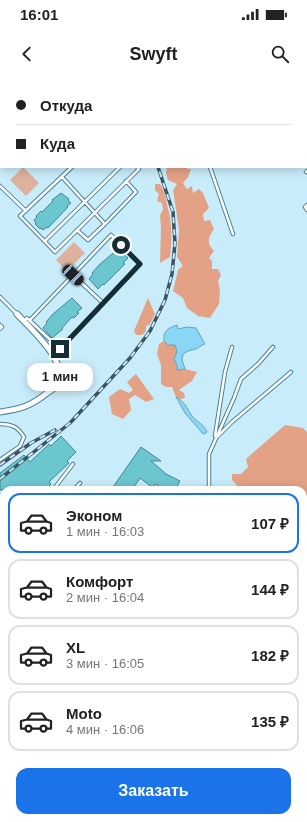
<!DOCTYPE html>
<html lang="ru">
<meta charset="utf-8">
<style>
:root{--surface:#fff;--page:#f6f6f6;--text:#222;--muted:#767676;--line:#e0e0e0;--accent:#1a73e8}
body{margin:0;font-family:Helvetica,sans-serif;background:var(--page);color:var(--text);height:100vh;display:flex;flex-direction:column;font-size:15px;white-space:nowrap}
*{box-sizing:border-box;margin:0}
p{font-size:13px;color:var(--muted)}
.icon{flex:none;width:22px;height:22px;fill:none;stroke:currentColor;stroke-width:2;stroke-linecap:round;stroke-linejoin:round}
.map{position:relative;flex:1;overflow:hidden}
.side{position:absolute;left:0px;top:406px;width:307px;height:336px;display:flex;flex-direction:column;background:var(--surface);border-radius:12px 12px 0 0;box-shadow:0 2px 10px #0003}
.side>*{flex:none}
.banner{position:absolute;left:0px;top:0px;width:307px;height:88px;box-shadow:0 2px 10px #0003;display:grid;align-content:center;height:88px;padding:0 16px;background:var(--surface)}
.end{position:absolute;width:18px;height:18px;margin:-9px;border:5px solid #152d36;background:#fff;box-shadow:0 0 0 2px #fff}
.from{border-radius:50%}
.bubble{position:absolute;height:28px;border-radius:12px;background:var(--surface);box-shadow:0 2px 10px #0003;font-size:13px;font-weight:700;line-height:28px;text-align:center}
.car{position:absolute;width:12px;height:24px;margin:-12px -6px;border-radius:5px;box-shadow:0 0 3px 1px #0007;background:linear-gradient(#222 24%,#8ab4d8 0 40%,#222 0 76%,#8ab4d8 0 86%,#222 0)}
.banner b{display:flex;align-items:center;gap:14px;height:38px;font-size:15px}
.banner b+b{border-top:1px solid var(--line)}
.banner i{width:10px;height:10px;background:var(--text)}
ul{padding:7px 0 0;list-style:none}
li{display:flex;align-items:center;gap:12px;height:60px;margin:0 8px 6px;padding:0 8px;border:2px solid var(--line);border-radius:12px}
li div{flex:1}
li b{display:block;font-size:15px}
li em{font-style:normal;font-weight:700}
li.on{border-color:var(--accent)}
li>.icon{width:36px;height:36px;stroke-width:1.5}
.cta{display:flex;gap:8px;margin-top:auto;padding:8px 16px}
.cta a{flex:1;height:46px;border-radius:12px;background:var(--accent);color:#fff;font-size:16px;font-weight:700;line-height:46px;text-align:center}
.status{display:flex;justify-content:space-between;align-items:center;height:28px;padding:0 20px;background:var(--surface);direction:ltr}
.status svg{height:11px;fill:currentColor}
header{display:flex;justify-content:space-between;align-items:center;height:52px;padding:0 16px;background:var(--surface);font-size:18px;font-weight:700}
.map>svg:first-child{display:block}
.green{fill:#ddb19e}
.forest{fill:#e3a286}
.water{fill:#89d6f5;stroke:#66a3bc}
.building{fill:#6bc6d0;stroke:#43868e}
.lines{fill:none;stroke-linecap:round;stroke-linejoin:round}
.lane-casing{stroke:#478197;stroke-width:4.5}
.street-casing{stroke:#478197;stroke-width:7}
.lane{stroke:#fff;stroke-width:2.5}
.street{stroke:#fff;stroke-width:5}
.rail-casing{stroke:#3b555f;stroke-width:3.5}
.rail{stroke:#c9ecfb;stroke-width:2;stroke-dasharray:6;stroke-linecap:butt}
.route{stroke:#152d36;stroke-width:5}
</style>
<div class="status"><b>16:01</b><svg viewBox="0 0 49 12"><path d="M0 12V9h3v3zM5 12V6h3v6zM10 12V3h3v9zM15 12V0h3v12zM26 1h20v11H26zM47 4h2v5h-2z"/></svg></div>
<header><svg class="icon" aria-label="back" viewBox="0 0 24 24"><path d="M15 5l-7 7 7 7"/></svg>Swyft<svg class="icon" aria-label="search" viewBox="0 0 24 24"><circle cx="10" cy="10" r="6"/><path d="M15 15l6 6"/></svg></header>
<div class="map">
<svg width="307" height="742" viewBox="0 0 307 742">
<rect width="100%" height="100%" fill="#c9ecfb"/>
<path class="green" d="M23 87 39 103 26 116 10 100Z
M74 162 85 173 67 191 56 180Z"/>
<path class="forest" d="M167 87H188L187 89H191L188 97 183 103 187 109 192 106 193 113 199 109 203 113 209 128 203 134 204 141 210 140 214 149C208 158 206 162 214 171L209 178 212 181V189H218L221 195 218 201 220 210 219 224 210 238 198 236 187 228 183 218 173 211 178 190 183 186 177 177 179 149 173 110 177 104 168 100 166 93Z
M155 104H160C166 113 166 122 169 132 172 147 172 161 170 177L160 183 161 148 160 135 163 130 162 123 157 121 159 114 155 110Z
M148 218 155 234 150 244 146 246V251L142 255H136L134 251Z
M164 261 168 265H175L177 271 174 279 177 285 182 290 185 289 197 292 192 301 179 310 184 313 185 318 181 319 176 317 172 307H166L161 304V285L157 274 159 264Z
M136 294 154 319 146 322 135 315 129 319 131 330 123 339 112 334 109 317 120 309 129 313 133 310 127 302Z
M285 345 303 348 307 352V513L303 507V410H241L232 400V394H241L248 387 246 379Z
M307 571V727L303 728V574Z"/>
<path class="water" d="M177 245 178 249 187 247 196 248 205 264C201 265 199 268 196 269 191 270 187 271 183 274L182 280 185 289 177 290V285L174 279 177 271 175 265H168L164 261C163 251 168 248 177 245Z
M176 317C184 321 187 328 192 336 197 342 205 345 207 352L203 354 185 333Z"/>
<path class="building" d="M61 113 69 119 68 120 71 123 67 126 68 127 48 148 47 147 43 150 41 148 40 149 35 144 36 143 34 140 37 137 36 136 41 131 42 132 53 121 52 120Z
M118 169 128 178 123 183 125 184 104 205 103 204 98 209 89 199 93 194 92 193 99 185Z
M72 218 82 228 77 232 79 233 74 238 72 237 62 248 63 249 52 258 43 248 47 243 46 242 53 234Z
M61 356 76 372 67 381 69 383 49 402 51 404 45 410H0V393L24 375 30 382 49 364 51 366Z
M141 367 161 381H151L164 392V393L180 401 175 410H166L155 404 153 408 140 398 132 410H117L113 407Z"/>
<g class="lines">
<g class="lane-casing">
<path id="lane" d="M59 0 60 1
M72 0 73 1
M161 0V1
M0 5H1
M0 46 1 45
M0 49 1 50
M306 57 307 56
M72 87 20 136 55 172 139 89 137 87
M210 87 233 154
M306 92 307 91
M62 97 105 144
M0 106 26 131
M307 125 305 127 307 130
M77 150 88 160 105 144 136 112 126 101
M45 161 120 87
M0 217 17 234
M30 240 73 195 103 223
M24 241 27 238 60 269 140 184 111 155 73 195
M0 245 2 247 0 249
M0 344C12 344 18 347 24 357L20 366 0 380
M215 356 225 292 232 267
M217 357 232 342 291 292
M53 410 73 384
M74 410 80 403
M209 410V374L234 318 241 299 258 284 273 267
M0 502 4 498
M0 520 4 516
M0 574 4 569
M109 738V742
M1 742 2 728 4 725
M55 742 56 738
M81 742V738
M283 742 291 740 292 742"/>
</g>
<g class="street-casing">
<path id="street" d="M0 332C21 329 31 326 47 313 50 311 55 308 57 305 71 284 30 248 17 234
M118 742 121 738"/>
</g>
<use href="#lane" class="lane"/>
<use href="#street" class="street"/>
<g class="rail-casing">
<path id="rail" d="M105 0 106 1
M0 385 31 363 55 350
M0 399 70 343 130 278 150 251 165 220 172 194 175 163 173 132 158 87"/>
</g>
<use href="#rail" class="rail"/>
</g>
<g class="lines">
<path class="route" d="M60 269 140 184 121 165"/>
</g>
</svg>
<i class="end from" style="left:121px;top:165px"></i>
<i class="end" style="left:60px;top:269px"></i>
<div class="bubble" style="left:27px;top:283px;width:66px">1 мин</div>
<i class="car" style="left:73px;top:195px;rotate:133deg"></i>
<div class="banner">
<b><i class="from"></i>Откуда</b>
<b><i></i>Куда</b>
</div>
<section class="side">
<ul>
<li class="on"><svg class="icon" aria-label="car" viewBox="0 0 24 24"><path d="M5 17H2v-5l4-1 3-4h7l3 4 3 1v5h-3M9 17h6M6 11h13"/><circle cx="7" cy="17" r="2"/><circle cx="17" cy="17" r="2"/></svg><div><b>Эконом</b><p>1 мин · 16:03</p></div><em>107 ₽</em></li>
<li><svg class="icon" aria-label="car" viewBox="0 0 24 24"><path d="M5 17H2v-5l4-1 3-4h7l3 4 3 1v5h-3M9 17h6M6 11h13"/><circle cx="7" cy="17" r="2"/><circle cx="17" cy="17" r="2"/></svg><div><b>Комфорт</b><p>2 мин · 16:04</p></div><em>144 ₽</em></li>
<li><svg class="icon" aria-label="car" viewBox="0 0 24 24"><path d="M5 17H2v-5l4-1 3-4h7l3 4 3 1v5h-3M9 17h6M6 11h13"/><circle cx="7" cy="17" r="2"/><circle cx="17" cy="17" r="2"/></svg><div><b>XL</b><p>3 мин · 16:05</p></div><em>182 ₽</em></li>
<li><svg class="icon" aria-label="car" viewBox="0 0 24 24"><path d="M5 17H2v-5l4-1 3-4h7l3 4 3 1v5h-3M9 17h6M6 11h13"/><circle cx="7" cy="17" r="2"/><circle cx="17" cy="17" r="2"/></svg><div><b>Moto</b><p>4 мин · 16:06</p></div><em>135 ₽</em></li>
</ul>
<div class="cta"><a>Заказать</a></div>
</section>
</div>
